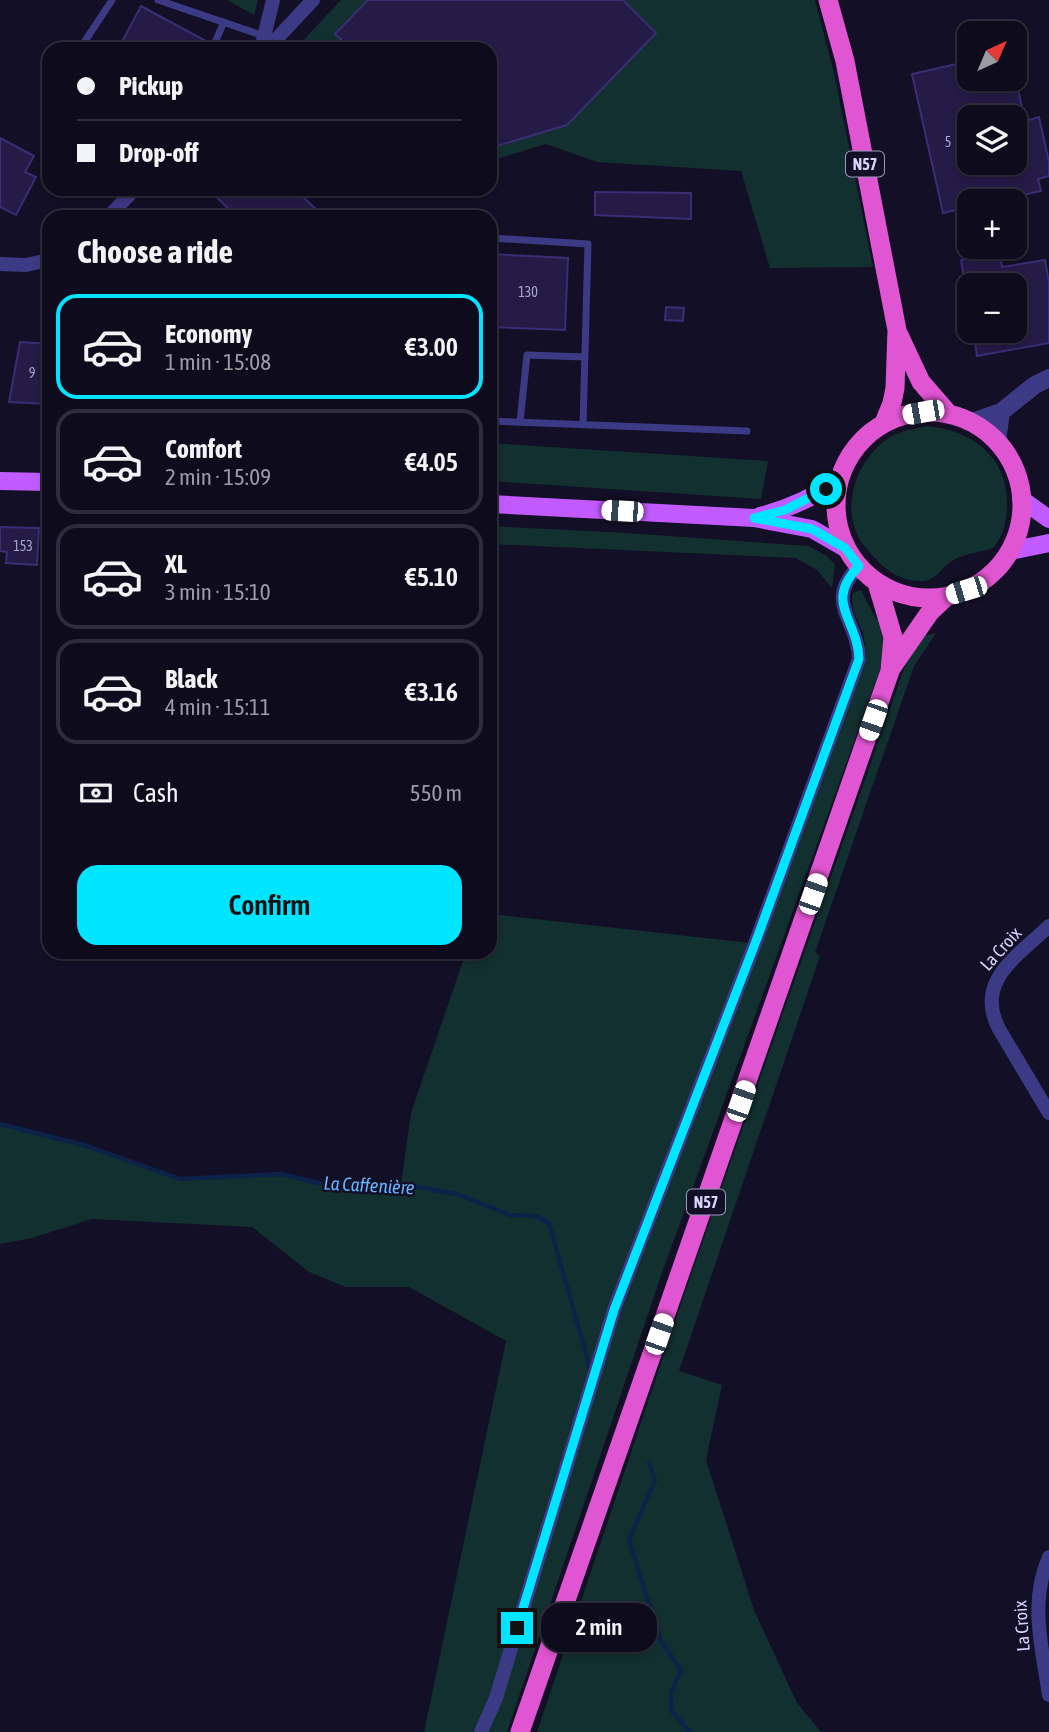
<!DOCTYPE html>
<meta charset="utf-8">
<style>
:root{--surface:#0e0b1c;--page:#1c1929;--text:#f1f3f6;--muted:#9b9ba3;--line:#2e2b3b;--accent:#00e5ff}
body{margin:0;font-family:"Asap Condensed",sans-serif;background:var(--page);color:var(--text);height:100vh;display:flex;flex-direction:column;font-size:26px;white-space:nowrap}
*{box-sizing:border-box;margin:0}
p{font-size:23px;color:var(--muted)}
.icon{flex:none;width:38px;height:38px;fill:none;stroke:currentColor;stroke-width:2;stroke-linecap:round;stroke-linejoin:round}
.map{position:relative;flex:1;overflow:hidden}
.sheet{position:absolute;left:42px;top:210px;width:455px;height:749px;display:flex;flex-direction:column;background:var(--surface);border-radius:21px;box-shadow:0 4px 10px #0003,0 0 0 2px var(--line)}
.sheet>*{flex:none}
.guide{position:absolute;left:42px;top:42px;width:455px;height:154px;border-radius:21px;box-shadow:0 4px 10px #0003,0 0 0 2px var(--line);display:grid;align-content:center;height:154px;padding:0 35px;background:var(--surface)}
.needle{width:46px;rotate:44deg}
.fabs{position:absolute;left:957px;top:21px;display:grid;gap:14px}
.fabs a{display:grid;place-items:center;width:70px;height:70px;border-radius:14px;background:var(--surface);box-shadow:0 4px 10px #0003,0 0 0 2px var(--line);font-size:35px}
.end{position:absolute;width:32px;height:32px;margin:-16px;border:9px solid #00e5ff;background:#111;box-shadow:0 0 0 4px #111}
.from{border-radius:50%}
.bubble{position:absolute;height:49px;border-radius:21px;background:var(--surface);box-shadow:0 4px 10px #0003,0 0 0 2px var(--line);font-size:23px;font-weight:600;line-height:49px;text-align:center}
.car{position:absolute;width:21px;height:42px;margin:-21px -10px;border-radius:9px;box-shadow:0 0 5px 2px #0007;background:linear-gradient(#fff 24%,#345 0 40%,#fff 0 76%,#345 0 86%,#fff 0)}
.guide b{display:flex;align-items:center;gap:24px;height:66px;font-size:26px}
.guide b+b{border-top:2px solid var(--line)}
.guide i{width:18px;height:18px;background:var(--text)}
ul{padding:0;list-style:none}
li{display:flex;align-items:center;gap:21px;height:105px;margin:0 14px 10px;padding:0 21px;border:4px solid var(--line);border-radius:21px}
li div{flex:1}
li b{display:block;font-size:26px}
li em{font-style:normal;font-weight:600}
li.on{border-color:var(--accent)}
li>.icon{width:63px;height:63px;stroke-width:1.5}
h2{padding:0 35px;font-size:32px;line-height:84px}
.pay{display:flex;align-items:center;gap:18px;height:77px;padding:0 35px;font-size:26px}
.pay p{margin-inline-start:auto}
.button{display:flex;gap:14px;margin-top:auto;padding:14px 35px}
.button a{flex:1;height:80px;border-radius:21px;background:var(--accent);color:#111;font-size:28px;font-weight:600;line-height:80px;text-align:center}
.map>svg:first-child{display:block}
.green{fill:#12302f}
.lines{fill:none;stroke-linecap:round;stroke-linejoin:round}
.stream{stroke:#0c2248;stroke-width:4.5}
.building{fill:#241b47;stroke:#3b2d73;stroke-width:2}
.service{stroke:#3d3a85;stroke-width:7}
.minor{stroke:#3d3a85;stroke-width:14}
.tertiary{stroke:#3d3a85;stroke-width:18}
.primary{stroke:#c25bff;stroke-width:18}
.trunk{stroke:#e055d1;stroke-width:19}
.route{stroke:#00e5ff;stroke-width:9}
.labels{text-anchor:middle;stroke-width:5;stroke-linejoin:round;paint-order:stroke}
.number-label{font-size:14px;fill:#aca6d1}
.shield{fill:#130f26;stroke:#9e99be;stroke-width:2}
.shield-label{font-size:16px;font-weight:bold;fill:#d9d4ff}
.street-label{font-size:18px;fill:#d9d4ff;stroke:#130f26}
.water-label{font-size:19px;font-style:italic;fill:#62b6ff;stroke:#130f26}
</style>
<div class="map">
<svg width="1049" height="1732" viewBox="0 0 1049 1732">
<rect width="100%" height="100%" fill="#130f26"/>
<path class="green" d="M227 0H258L254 15Z
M341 0H815L834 73 873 267 770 268 741 171 597 162 546 144 490 161V49H295Z
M928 426C974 431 1009 458 1007 508 1006 522 1003 537 993 548 979 553 965 553 952 561 941 568 937 580 922 581 904 582 887 572 876 559 870 552 863 546 859 538 840 503 859 455 892 436 904 430 916 428 928 426Z
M490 443 768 461 761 499 490 481Z
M490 526 627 533 808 546 827 556 835 565 832 588 817 570 796 558 490 544Z
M861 590 876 619H881L887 639 884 659 662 1273 507 1732H486L620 1314 760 947 866 658C865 650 865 641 863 634 858 618 849 610 853 593Z
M936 633 914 666 815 952 820 956 679 1371 722 1385 706 1460 754 1610 797 1703 821 1732H537L686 1289 905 666 923 636Z
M490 914 750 943 612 1310 493 1692 476 1732H424L506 1341 409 1287H346L309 1272 252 1227 92 1219 32 1238 0 1244V1124L87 1146 180 1179 281 1174 327 1185 401 1184 411 1113 466 952H490Z"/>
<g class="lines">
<path class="stream" d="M0 1124 87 1146 180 1179 281 1174 327 1185 401 1184 457 1194 510 1215 536 1216 549 1223 590 1368
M649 1463 655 1480 629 1540 661 1641 681 1670 671 1693V1710L690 1732"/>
</g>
<path class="building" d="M368 0H623L656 33 567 125 490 148V49H331L341 39 335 34Z
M141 6 204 40 199 49H118Z
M970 61V79H1016L1024 117H970V163H1015V124L1039 117 1049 162V176L1038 179 1041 191 996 201H970V207L943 213 912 74Z
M0 138 34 156 25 172 36 177 16 215 0 207Z
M208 189H295L324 217H241L235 211 233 213Z
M595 192 691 193V219L595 215Z
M1000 253 1002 267 1045 260 1049 283V343L977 356 973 331H1015V285H965L961 260Z
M490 254 568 258 565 330 490 327Z
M666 307 684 308 683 321 665 320Z
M20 342 49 344V404L9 402Z
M0 527 39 528 37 565 6 563 7 552 0 551Z"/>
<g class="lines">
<path class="service" d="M158 0 264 36
M89 49 83 44 112 0
M212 49 224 22
M490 238 588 244 583 425
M490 421 747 431
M520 422 527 355 584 357"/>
<path class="minor" d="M261 49 273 0
M267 49 313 0
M108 217 135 189
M0 264 26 265 49 260
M1049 926C1018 956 974 981 999 1029L1049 1113
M1049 1557C1029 1602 1042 1648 1049 1695
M481 1732 496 1698 614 1310 756 941 859 659C858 619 823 603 859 566"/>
<path class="tertiary" d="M972 422 1001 412 1035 385 1049 378
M997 441 1001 412"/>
<path class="primary" d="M0 481 49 482
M1021 499 1049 519
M490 504 754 518 812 529 845 548
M760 516C789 509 814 497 839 480
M1010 551 1049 543"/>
<path class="trunk" d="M828 0 845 61 897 330 895 388 892 403 884 423
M898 333 921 382 947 412
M836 505a93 93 0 1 1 186 0a93 93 0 1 1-186 0Z
M892 667 930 612 947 596
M520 1732 890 671 893 637 877 583"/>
</g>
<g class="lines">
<path class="route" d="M517 1628 614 1310 756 941 859 659C858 619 823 603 859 566L845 548 812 529 754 518 785 510 826 489"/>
</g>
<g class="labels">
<g class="number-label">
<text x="948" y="147">5</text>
<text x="528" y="297">130</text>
<text x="32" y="378">9</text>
<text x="23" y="551">153</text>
</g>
<g class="shield">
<rect x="846" y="151.5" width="38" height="25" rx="5"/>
<rect x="687" y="1189.5" width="38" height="25" rx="5"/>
</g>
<g class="shield-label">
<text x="865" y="170">N57</text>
<text x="706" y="1208">N57</text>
</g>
<g class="street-label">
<text transform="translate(1001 949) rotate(-48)" y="6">La Croix</text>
<text transform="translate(1022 1626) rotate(-94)" y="6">La Croix</text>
</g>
<g class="water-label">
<text transform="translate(369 1185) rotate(3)" y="7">La Caffenière</text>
</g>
</g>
</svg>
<div class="fabs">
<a><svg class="needle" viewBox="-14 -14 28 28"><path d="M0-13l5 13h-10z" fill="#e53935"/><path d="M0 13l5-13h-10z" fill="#9b9ba3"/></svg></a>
<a><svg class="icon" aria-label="layers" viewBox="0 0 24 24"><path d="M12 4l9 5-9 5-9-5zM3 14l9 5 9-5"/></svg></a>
<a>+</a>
<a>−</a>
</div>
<i class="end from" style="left:826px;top:489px"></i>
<i class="end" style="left:517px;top:1628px"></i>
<div class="bubble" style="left:541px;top:1603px;width:116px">2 min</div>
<i class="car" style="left:923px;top:412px;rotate:260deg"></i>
<i class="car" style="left:622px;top:511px;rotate:273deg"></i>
<i class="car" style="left:966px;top:590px;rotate:253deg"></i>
<i class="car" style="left:873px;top:720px;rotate:199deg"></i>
<i class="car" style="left:813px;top:894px;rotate:19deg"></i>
<i class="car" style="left:741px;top:1101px;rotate:19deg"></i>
<i class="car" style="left:659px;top:1334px;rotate:19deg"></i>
<div class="guide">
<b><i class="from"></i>Pickup</b>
<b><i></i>Drop-off</b>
</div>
<section class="sheet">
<h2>Choose a ride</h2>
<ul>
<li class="on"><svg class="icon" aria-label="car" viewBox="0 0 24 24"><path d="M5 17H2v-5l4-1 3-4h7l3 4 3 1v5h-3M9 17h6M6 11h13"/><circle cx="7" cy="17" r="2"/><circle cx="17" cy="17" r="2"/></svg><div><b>Economy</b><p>1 min · 15:08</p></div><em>€3.00</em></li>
<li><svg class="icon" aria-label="car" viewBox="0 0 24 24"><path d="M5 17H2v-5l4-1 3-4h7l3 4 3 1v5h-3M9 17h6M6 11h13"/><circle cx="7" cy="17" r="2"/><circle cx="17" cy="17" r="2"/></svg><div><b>Comfort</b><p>2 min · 15:09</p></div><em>€4.05</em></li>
<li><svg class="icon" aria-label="car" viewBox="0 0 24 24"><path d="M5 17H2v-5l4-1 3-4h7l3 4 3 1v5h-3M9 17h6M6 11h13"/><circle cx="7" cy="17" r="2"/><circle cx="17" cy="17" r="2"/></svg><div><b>XL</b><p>3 min · 15:10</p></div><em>€5.10</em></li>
<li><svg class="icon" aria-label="car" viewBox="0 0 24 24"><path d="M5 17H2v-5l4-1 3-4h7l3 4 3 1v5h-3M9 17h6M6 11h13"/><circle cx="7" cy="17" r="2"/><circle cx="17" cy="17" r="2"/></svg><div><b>Black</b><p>4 min · 15:11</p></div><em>€3.16</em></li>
</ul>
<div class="pay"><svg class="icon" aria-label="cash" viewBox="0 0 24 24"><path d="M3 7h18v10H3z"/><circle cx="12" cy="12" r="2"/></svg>Cash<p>550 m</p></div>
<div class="button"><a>Confirm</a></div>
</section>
</div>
